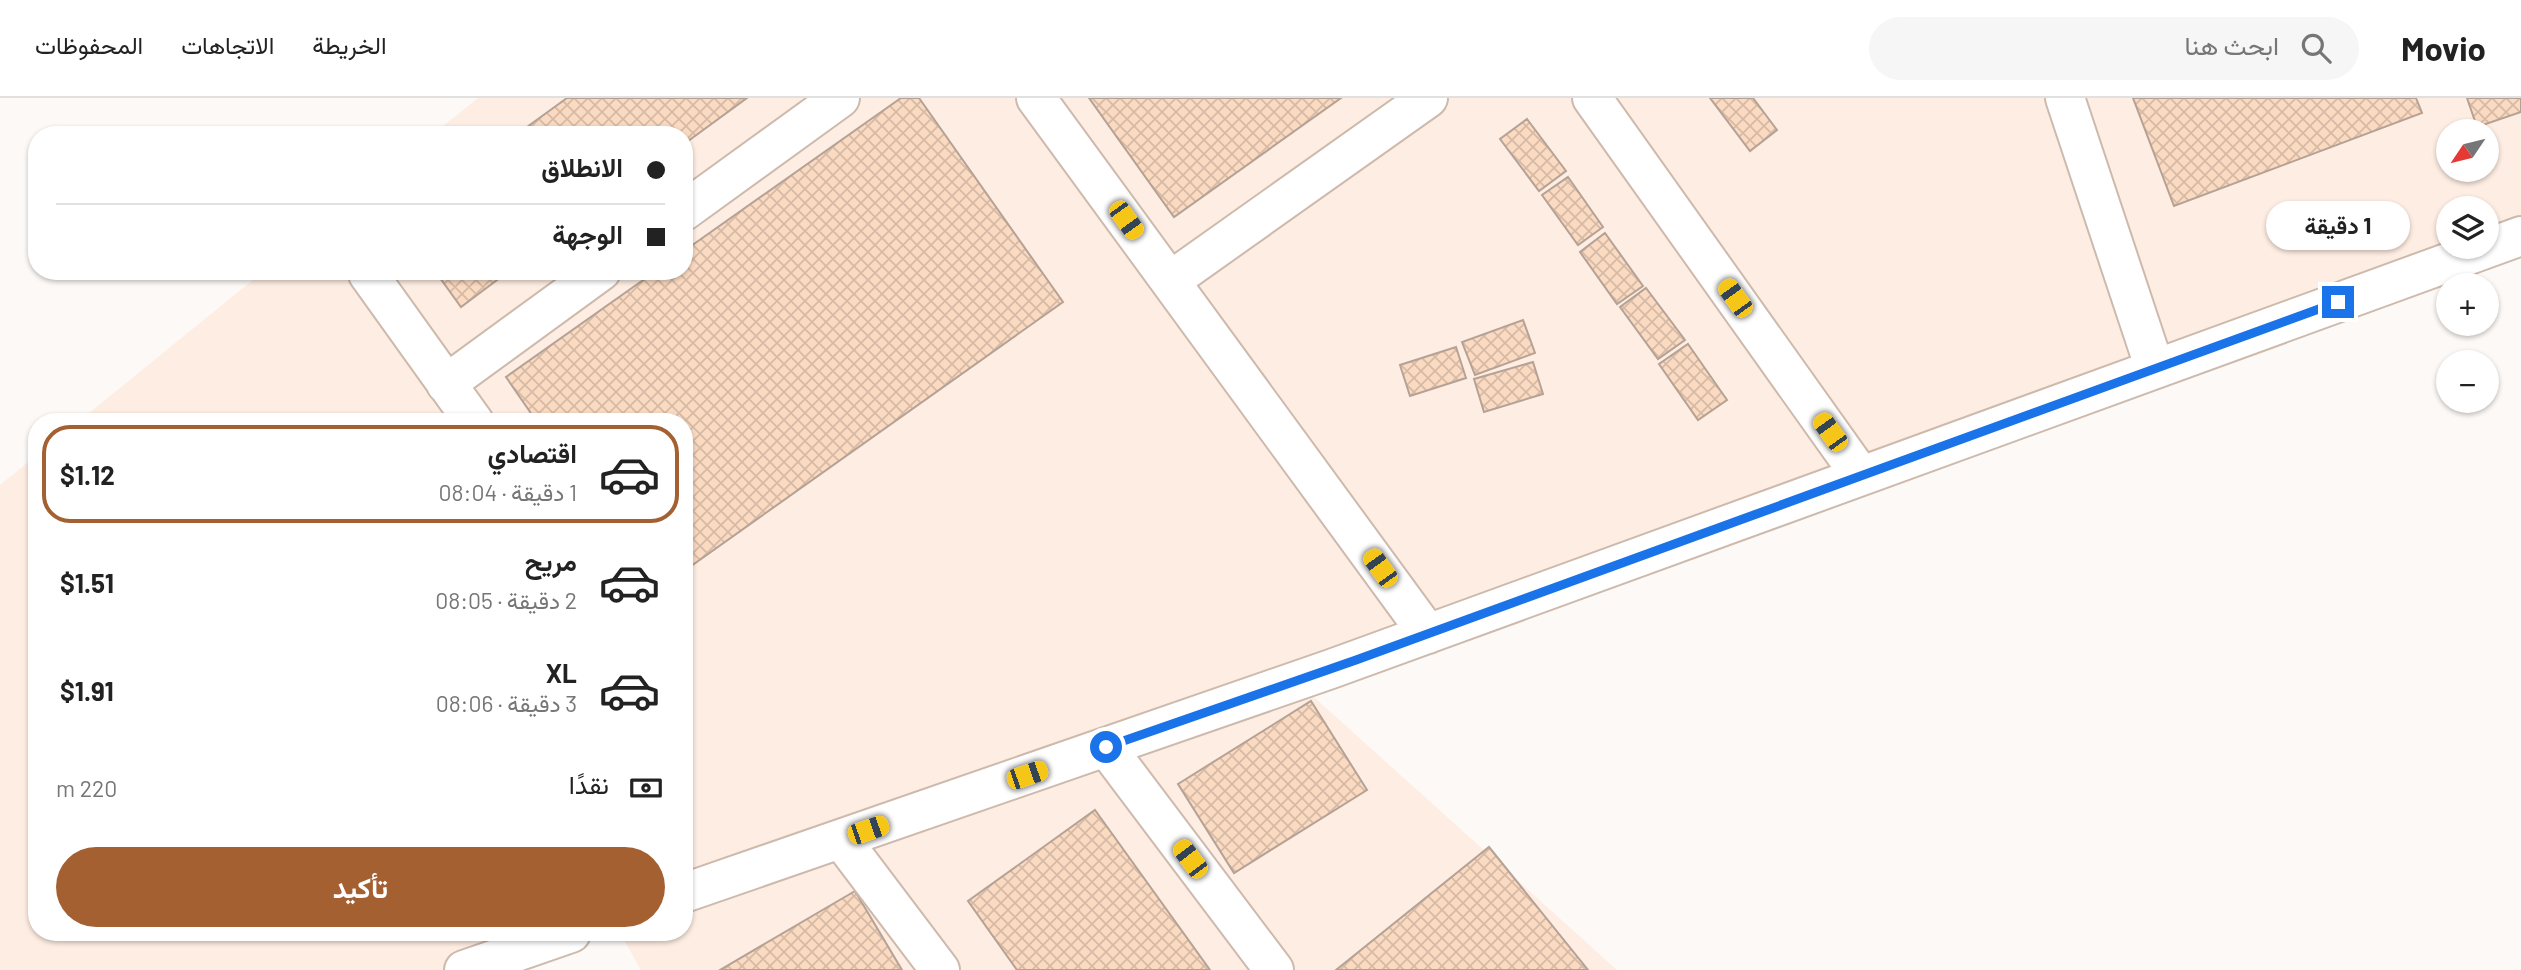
<!DOCTYPE html>
<html lang="ar">
<meta charset="utf-8">
<style>
:root{--surface:#fff;--page:#f6f6f6;--text:#222;--muted:#767676;--line:#e0e0e0;--accent:#a46031}
body{margin:0;font-family:Barlow,Vazirmatn,sans-serif;background:var(--page);color:var(--text);direction:rtl;height:100vh;display:flex;flex-direction:column;font-size:26px;white-space:nowrap}
*{box-sizing:border-box;margin:0}
p{font-size:23px;color:var(--muted)}
.icon{flex:none;width:38px;height:38px;fill:none;stroke:currentColor;stroke-width:2;stroke-linecap:round;stroke-linejoin:round}
.map{position:relative;flex:1;overflow:hidden;direction:ltr}
.drawer{position:absolute;left:28px;top:315px;width:665px;height:528px;display:flex;flex-direction:column;background:var(--surface);border-radius:28px;box-shadow:0 2px 5px #0004;direction:rtl}
.drawer>*{flex:none}
.hud{position:absolute;left:28px;top:28px;width:665px;height:154px;border-radius:28px;box-shadow:0 2px 5px #0004;direction:rtl;display:grid;align-content:center;height:154px;padding:0 28px;background:var(--surface)}
.needle{width:46px;rotate:235deg}
.fabs{position:absolute;left:2436px;top:21px;display:grid;gap:14px}
.fabs a{display:grid;place-items:center;width:63px;height:63px;border-radius:50%;background:var(--surface);box-shadow:0 2px 5px #0004;font-size:35px}
.end{position:absolute;width:32px;height:32px;margin:-16px;border:9px solid #1a73e8;background:#fff;box-shadow:0 0 0 4px #fff}
.from{border-radius:50%}
.bubble{position:absolute;height:49px;border-radius:24px;background:var(--surface);box-shadow:0 2px 5px #0004;font-size:23px;font-weight:700;line-height:49px;text-align:center;direction:rtl}
.car{position:absolute;width:21px;height:42px;margin:-21px -10px;border-radius:9px;box-shadow:0 0 5px 2px #0007;background:linear-gradient(#f5c518 24%,#345 0 40%,#f5c518 0 76%,#345 0 86%,#f5c518 0)}
.hud b{display:flex;align-items:center;gap:24px;height:66px;font-size:26px}
.hud b+b{border-top:2px solid var(--line)}
.hud i{width:18px;height:18px;background:var(--text)}
ul{padding:12px 0 0;list-style:none}
li{display:flex;align-items:center;gap:21px;height:98px;margin:0 14px 10px;padding:0 14px;border:4px solid transparent;border-radius:28px}
li div{flex:1}
li b{display:block;font-size:26px}
li em{font-style:normal;font-weight:700}
li.active{border-color:var(--accent)}
li>.icon{width:63px;height:63px;stroke-width:1.5}
.pay{display:flex;align-items:center;gap:18px;height:77px;padding:0 28px;font-size:26px}
.pay p{margin-inline-start:auto}
.button{display:flex;gap:14px;margin-top:auto;padding:14px 28px}
.button a{flex:1;height:80px;border-radius:42px;background:var(--accent);color:#fff;font-size:28px;font-weight:700;line-height:80px;text-align:center}
header{display:flex;align-items:center;gap:42px;box-sizing:border-box;height:98px;padding:0 35px;background:var(--surface);border-bottom:2px solid var(--line)}
header strong{font-size:33px}
nav{display:flex;gap:38px;margin-inline-start:auto;font-size:24px}
.search{width:490px;height:63px;background:var(--page);display:flex;align-items:center;gap:18px;box-sizing:border-box;padding:0 24px;border-radius:38px;color:var(--muted);font-size:26px}
.map>svg:first-child{display:block}
.built{fill:#feede2;fill-rule:evenodd}
.building{fill:url(#building-cross-hatch);stroke:#b5a295;stroke-width:2}
.lines{fill:none;stroke-linecap:round;stroke-linejoin:round}
.minor-casing{stroke:#cdbaad;stroke-width:42}
.minor{stroke:#fff;stroke-width:38}
.route{stroke:#1a73e8;stroke-width:9}
</style>
<header>
<strong>Movio</strong>
<div class="search"><svg class="icon" aria-label="search" viewBox="0 0 24 24"><circle cx="10" cy="10" r="6"/><path d="M15 15l6 6"/></svg>ابحث هنا</div>
<nav><a>الخريطة</a><a>الاتجاهات</a><a>المحفوظات</a></nav>
</header>
<div class="map">
<svg width="2521" height="872" viewBox="0 0 2521 872">
<defs>
<pattern id="building-cross-hatch" width="8" height="8" patternUnits="userSpaceOnUse" patternTransform="scale(1.75)"><rect width="8" height="8" fill="#fbdac2"/><path d="M0 0l8 8M0 8l8-8" fill="none" stroke="#d6baa5"/></pattern>
</defs>
<rect width="100%" height="100%" fill="#fdf9f6"/>
<path class="built" d="M478 0H2521V138L684 794V324H78L264 173H684V37H432ZM2448 33H2487V72H2448ZM2448 110H2487V149H2448Z
M37 357V835H567L461 872H0V387Z
M1296 583 1617 872H641L620 835H684V795Z"/>
<path class="building" d="M567 0H747L684 46V37H516Z
M901 0H919L1063 204 684 473V324H537L506 279 656 173H684V153Z
M1089 0H1341L1174 119Z
M1710 0H1753L1777 32 1750 53Z
M2133 0H2416L2422 15 2174 108Z
M2467 0H2521V14L2477 29Z
M1527 21 1566 73 1539 93 1500 41Z
M1568 79 1603 129 1578 147 1542 97Z
M1605 135 1643 188 1617 206 1580 154Z
M435 173H509L461 209Z
M1646 190 1685 242 1658 261 1620 209Z
M1523 222 1535 255 1475 277 1462 244Z
M1688 246 1727 302 1698 322 1659 266Z
M1456 249 1466 280 1410 298 1400 267Z
M1533 264 1543 296 1484 314 1474 281Z
M1311 603 1367 692 1234 775 1178 686Z
M1095 712 1210 872H1017L968 803Z
M1489 749 1588 872H1336Z
M855 793 902 872H720Z"/>
<g class="lines">
<g class="minor-casing">
<path id="minor" d="M1036 0 1428 536
M1592 0 1861 378
M2065 0 2155 271
M684 113 840 0
M368 176 474 324
M1170 183 1428 0
M446 286 601 173
M1106 649 1274 872
M841 741 940 872
M684 795 1331 571 2521 138
M464 872 571 835"/>
</g>
<use href="#minor" class="minor"/>
</g>
<g class="lines">
<path class="route" d="M1106 649 1356 562 2338 204"/>
</g>
</svg>
<div class="fabs">
<a><svg class="needle" viewBox="-14 -14 28 28"><path d="M0-13l5 13h-10z" fill="#e53935"/><path d="M0 13l5-13h-10z" fill="#767676"/></svg></a>
<a><svg class="icon" aria-label="layers" viewBox="0 0 24 24"><path d="M12 4l9 5-9 5-9-5zM3 14l9 5 9-5"/></svg></a>
<a>+</a>
<a>−</a>
</div>
<i class="end from" style="left:1106px;top:649px"></i>
<i class="end" style="left:2338px;top:204px"></i>
<div class="bubble" style="left:2266px;top:103px;width:144px">1 دقيقة</div>
<i class="car" style="left:1126px;top:122px;rotate:144deg"></i>
<i class="car" style="left:1735px;top:200px;rotate:324deg"></i>
<i class="car" style="left:1830px;top:334px;rotate:324deg"></i>
<i class="car" style="left:1380px;top:470px;rotate:324deg"></i>
<i class="car" style="left:1027px;top:677px;rotate:71deg"></i>
<i class="car" style="left:868px;top:732px;rotate:71deg"></i>
<i class="car" style="left:1190px;top:761px;rotate:323deg"></i>
<div class="hud">
<b><i class="from"></i>الانطلاق</b>
<b><i></i>الوجهة</b>
</div>
<section class="drawer">
<ul>
<li class="active"><svg class="icon" aria-label="car" viewBox="0 0 24 24"><path d="M5 17H2v-5l4-1 3-4h7l3 4 3 1v5h-3M9 17h6M6 11h13"/><circle cx="7" cy="17" r="2"/><circle cx="17" cy="17" r="2"/></svg><div><b>اقتصادي</b><p>1 دقيقة · 08:04</p></div><em>$1.12</em></li>
<li><svg class="icon" aria-label="car" viewBox="0 0 24 24"><path d="M5 17H2v-5l4-1 3-4h7l3 4 3 1v5h-3M9 17h6M6 11h13"/><circle cx="7" cy="17" r="2"/><circle cx="17" cy="17" r="2"/></svg><div><b>مريح</b><p>2 دقيقة · 08:05</p></div><em>$1.51</em></li>
<li><svg class="icon" aria-label="car" viewBox="0 0 24 24"><path d="M5 17H2v-5l4-1 3-4h7l3 4 3 1v5h-3M9 17h6M6 11h13"/><circle cx="7" cy="17" r="2"/><circle cx="17" cy="17" r="2"/></svg><div><b>XL</b><p>3 دقيقة · 08:06</p></div><em>$1.91</em></li>
</ul>
<div class="pay"><svg class="icon" aria-label="cash" viewBox="0 0 24 24"><path d="M3 7h18v10H3z"/><circle cx="12" cy="12" r="2"/></svg>نقدًا<p>220 m</p></div>
<div class="button"><a>تأكيد</a></div>
</section>
</div>
